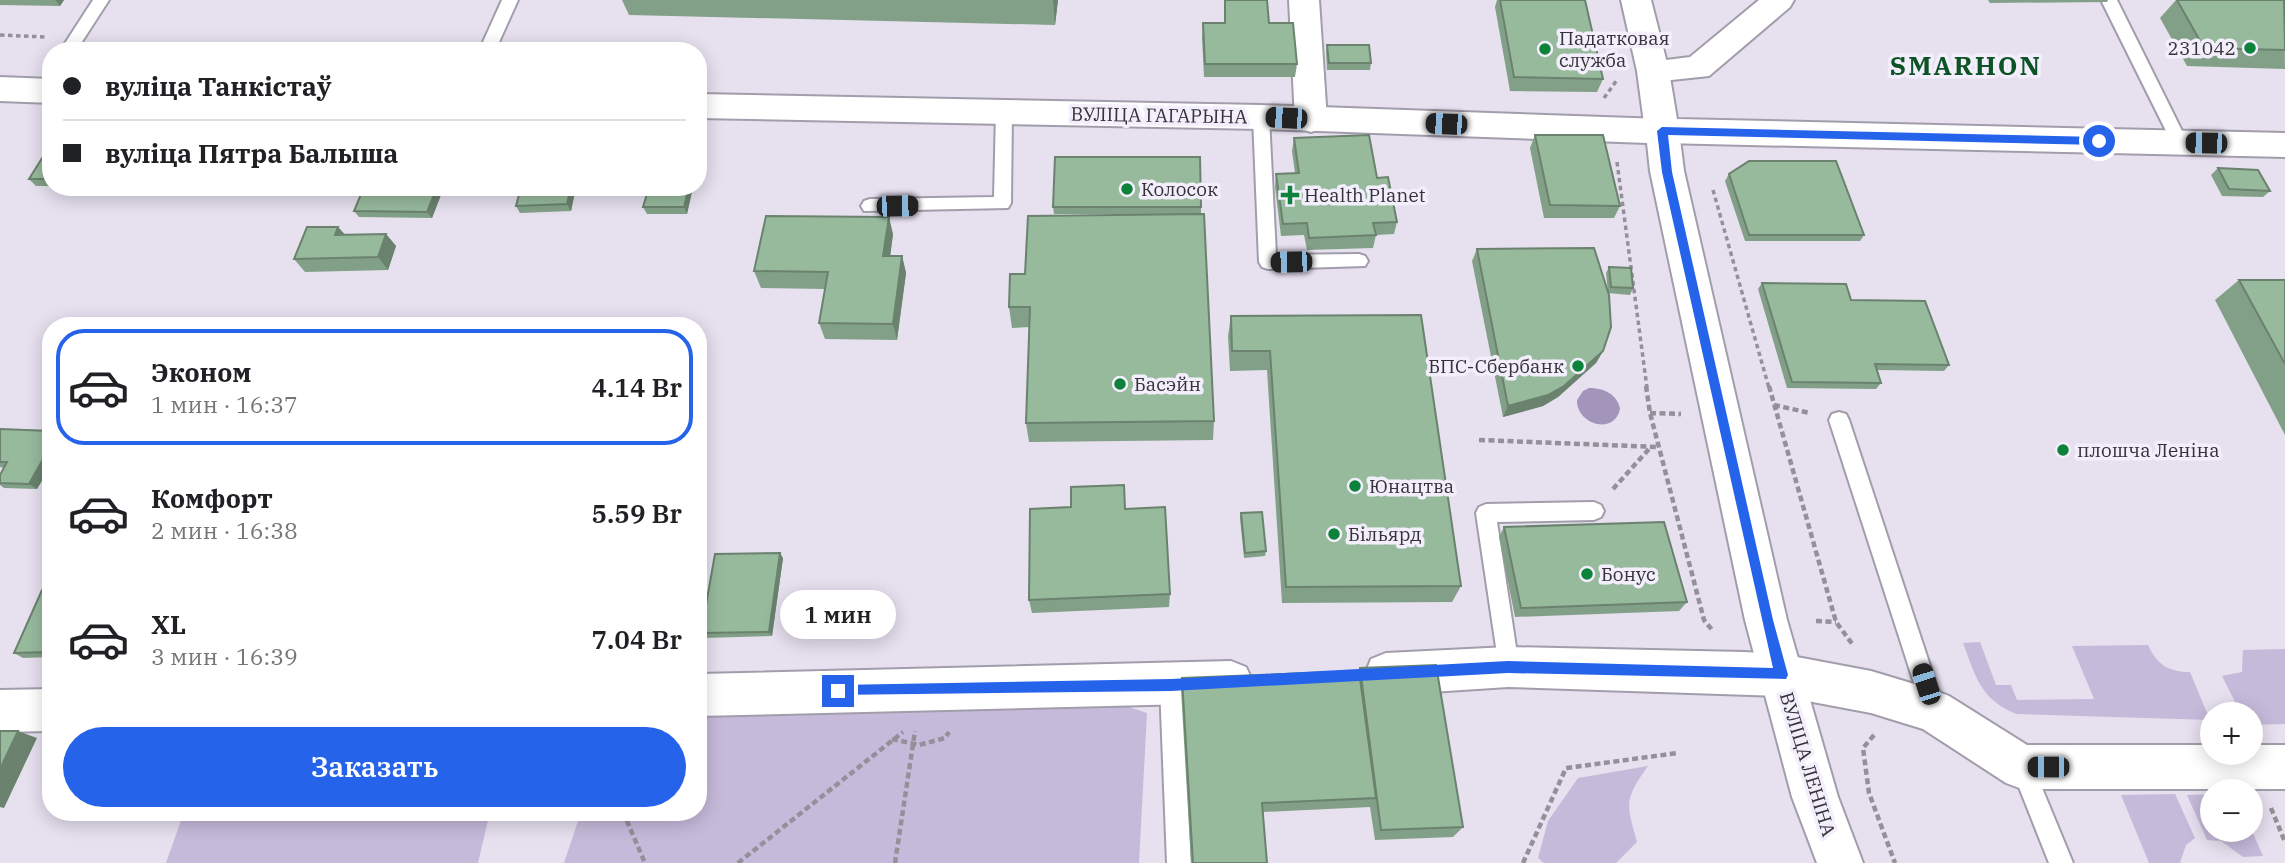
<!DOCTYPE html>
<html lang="ru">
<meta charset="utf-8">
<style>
:root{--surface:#fff;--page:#f6f6f6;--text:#202124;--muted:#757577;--line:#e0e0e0;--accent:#2563eb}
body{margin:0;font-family:"IBM Plex Serif",serif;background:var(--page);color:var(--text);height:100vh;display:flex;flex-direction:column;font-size:26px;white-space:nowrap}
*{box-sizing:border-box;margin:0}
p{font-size:23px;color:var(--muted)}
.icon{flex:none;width:38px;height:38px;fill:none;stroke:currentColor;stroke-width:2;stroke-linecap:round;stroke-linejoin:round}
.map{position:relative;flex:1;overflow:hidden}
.sheet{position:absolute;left:42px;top:317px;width:665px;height:504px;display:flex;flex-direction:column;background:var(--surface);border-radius:28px;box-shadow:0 4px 18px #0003}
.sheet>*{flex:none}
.guide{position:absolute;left:42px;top:42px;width:665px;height:154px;border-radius:28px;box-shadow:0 4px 18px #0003;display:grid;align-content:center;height:154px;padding:0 21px;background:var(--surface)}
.tools{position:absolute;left:2200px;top:702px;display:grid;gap:14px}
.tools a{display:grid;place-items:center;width:63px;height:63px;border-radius:50%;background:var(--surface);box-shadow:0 4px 18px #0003;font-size:35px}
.end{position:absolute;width:32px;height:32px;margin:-16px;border:9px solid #2563eb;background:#fff;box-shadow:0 0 0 4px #fff}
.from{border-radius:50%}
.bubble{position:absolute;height:49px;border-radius:24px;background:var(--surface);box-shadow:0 4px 18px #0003;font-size:23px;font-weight:600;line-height:49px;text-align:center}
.car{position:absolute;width:21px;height:42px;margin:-21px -10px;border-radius:9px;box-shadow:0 0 5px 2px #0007;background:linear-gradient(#222 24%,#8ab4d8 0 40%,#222 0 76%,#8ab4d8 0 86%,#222 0)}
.guide b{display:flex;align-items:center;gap:24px;height:66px;font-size:26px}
.guide b+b{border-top:2px solid var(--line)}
.guide i{width:18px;height:18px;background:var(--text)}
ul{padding:12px 0 0;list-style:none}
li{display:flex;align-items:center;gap:21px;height:116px;margin:0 14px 10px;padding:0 7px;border:4px solid transparent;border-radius:28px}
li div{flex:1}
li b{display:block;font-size:26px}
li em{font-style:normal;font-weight:600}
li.active{border-color:var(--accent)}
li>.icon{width:63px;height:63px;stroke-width:1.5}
.action{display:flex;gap:14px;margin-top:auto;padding:14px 21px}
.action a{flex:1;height:80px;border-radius:42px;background:var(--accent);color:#fff;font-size:28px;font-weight:600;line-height:80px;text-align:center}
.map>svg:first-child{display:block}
.green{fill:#c6bada}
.water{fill:#a394ba}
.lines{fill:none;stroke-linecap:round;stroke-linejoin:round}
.lane-casing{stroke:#a29dab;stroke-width:4}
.street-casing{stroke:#a29dab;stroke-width:4}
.secondary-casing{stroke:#a29dab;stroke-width:4}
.primary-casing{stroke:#a29dab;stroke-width:4}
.path-far1{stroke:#94909a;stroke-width:3.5;stroke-dasharray:4.5 3.5;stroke-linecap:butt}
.path{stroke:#94909a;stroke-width:4.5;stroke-dasharray:6 3.5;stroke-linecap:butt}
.lane{fill:#fff;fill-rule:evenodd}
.street{fill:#fff;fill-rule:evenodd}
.secondary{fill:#fff;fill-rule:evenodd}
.primary{fill:#fff;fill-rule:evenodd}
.wall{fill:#82a087}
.shaded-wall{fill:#6a826e}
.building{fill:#97ba9d;stroke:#6a826e;stroke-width:2}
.route{fill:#2563eb}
.poi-dot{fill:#0d823a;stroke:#f3eefc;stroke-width:2.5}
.labels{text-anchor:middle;stroke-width:7;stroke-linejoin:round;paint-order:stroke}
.poi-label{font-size:19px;fill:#353338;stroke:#f3eefc;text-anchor:start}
.street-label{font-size:19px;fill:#353338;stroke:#f3eefc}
.district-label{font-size:26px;font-weight:bold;letter-spacing:2px;fill:#0e5325;stroke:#f3eefc}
</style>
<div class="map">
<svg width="2285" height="863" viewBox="0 0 2285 863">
<rect width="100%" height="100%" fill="#e6e0ef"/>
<path class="green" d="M1980 642 1996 685H2011L2017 700 2094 699 2072 646 2148 645C2157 665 2169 672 2190 672L2210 720 2016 714C1980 699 1976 677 1963 643Z
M2285 649V724L2251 725 2250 714H2241L2222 676 2242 672 2243 650Z
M1117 703 1147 713 1139 863H564L581 812H698V705Z
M1648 766C1624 800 1626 803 1637 842L1616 863H1544L1538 858 1548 821 1578 778Z
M2175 794 2195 838 2186 845 2180 863H2149L2121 795Z
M2212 794V830L2251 829 2263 856 2243 857 2221 841 2207 840 2187 795Z
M184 812H490L478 863H166Z"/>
<path class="water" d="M1589 388C1604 388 1617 394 1620 409 1614 436 1576 424 1577 400L1583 391Z"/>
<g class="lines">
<g class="lane-casing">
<path id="lane" d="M93 0H109L76 51H60Z
M502 0H518L495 51H479Z
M2101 0H2117L2188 143 2186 147H2174Z
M1004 105 1012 111 1011 203 1008 208 864 211 861 206 864 201 870 199 994 197 996 111Z
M1261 111 1269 117 1276 255 1359 254 1365 256 1368 261 1365 266 1268 269 1262 267 1259 262 1253 117Z
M1839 412 1846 414 1849 420 1945 711 1942 718 1934 722 1926 718 1923 711 1829 420 1832 414Z
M1594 502 1601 505 1604 511 1601 517 1594 520 1497 522 1519 667 1516 674 1508 677 1500 674 1476 513 1479 507 1486 504Z
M1171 675 1179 678 1182 685 1191 863H1167L1160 685 1163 678Z
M2022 756 2030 759 2073 863H2049L2011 767 2014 759Z"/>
</g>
<g class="street-casing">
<path id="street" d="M1289 0H1319L1327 120 1323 128 1311 132 1299 128 1295 120Z
M1759 0H1794L1790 7 1709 76 1653 82 1642 79 1637 71 1642 63 1690 57Z
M1508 647 1744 652 1781 654 1871 671 1934 690 1949 696 2027 745H2212V752H2250V745H2285V789H2022L2006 783 1923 729 1871 713 1781 696 1508 687 1386 695 1371 689 1365 674 1371 659 1386 653Z
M1231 661 1246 667 1253 682 1246 697 1231 703 698 716V674Z
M51 689V731L0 732V690Z"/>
</g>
<g class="secondary-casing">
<path id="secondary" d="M1621 0H1651L1669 71 1677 119 2285 133V157L1662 143 1650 140 1645 131 1637 71Z"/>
</g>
<g class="primary-casing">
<path id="primary" d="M0 77 51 79V103L0 101Z
M698 94 1261 105 1662 119 1674 122 1679 131 1684 171 1787 620 1838 797 1863 863H1817L1792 797 1745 620 1650 171 1647 143 1261 129 698 118Z"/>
</g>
<path class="path-far1" d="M0 35 45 37
M1604 98 1617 80
M1617 162 1647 388
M1713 190 1769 388"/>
<path class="path" d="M1646 386 1650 413 1704 620 1713 631
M1769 386 1836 622 1853 645
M1774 405 1810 413
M1650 413 1681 414
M1479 440 1659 447
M1613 489 1649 449
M1816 621 1836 622
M1874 735 1863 748 1869 793 1895 863
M892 739 919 745 945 738 949 732
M2271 808 2285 842
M623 812 645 863
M738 863 903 732
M895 863 915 731
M1523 863 1566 768 1678 753"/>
<use href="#lane" class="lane"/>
<use href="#street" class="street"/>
<use href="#secondary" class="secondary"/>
<use href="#primary" class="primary"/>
</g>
<path class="wall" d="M0 0H64L60 6 0 5Z
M622 0H1058L1055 25 629 15Z
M1225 0 1269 23 1297 64 1295 77H1204L1202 37 1203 23H1224Z
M1497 0H1585L1603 79 1597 92 1510 91 1495 7Z
M1988 0H2108L2107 2 1990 3Z
M2176 0H2284L2285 69 2187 66 2160 18Z
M1327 45 1371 63 1370 70H1327L1326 52Z
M1535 135 1620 206 1614 218H1544L1530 148Z
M1294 138 1377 178 1397 222 1394 234 1376 235 1373 248 1307 250 1304 235 1281 236 1275 187 1276 174 1295 173 1292 151Z
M51 144V186H36L29 179Z
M2218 168 2270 191 2263 197 2222 196 2211 175Z
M1729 174 1864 235 1860 241H1745L1725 181Z
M253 187H295L293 191 255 190Z
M444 187 432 218 359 217 354 211Z
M521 187H576L571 211 520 213 516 206Z
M693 187 687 214H647L643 207Z
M1053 207H1201V214H1054Z
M338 227 345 235 386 234 396 246 388 270 305 272 294 259Z
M893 234 890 256H902L906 273 897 340 825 339 819 323 825 289 761 288 754 271Z
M1477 249 1608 292 1606 273 1609 267 1633 288 1630 295 1608 293 1603 351 1596 363 1558 397 1543 406 1503 417 1472 261Z
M1025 274 1214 421 1213 440 1029 442 1026 423 1030 327 1012 328 1009 307Z
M2239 280H2285V435L2215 300Z
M1762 283 1949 365 1944 371 1877 370 1881 383 1876 389 1787 388 1758 289Z
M1421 315 1461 586 1452 602 1282 603 1267 370 1230 371 1228 336 1231 316Z
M0 429 51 431V465L37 489 4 488 0 485V475L4 468 0 467Z
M1241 513 1266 551 1265 556 1244 558 1240 518Z
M1504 527 1687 602 1679 611 1515 617 1499 537Z
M783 558 772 636 704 638 701 633Z
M51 590V657L23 658 14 653Z
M1170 594 1169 607 1032 613 1029 600Z
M1360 668 1463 827 1453 837 1375 840 1370 807 1263 812 1267 863H1191L1181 689 1182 678 1359 671Z"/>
<path class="shaded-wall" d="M55 0H64L60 6Z
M1053 0H1058L1055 25Z
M699 145 702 152 698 167V148Z
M437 187H444L432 218 427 212Z
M571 187H576L571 211 567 204Z
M689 187H693L687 214 684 207Z
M889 217 893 234 888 273 883 256Z
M338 227 349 239 335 235Z
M386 234 396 246 388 270 378 257Z
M902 256 906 273 897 340 893 324Z
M1603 351 1596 363 1558 397 1543 406 1503 417 1508 406Z
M51 445V465L37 489 29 484Z
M780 553 783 558 772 636 769 632Z
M18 731 37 738 4 808 0 807V769Z"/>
<path class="building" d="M1225 0H1267L1269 23H1293L1297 64H1205L1203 23H1225Z
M1500 0H1585L1603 79 1514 77Z
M2177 0H2284L2285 50 2204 48Z
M1327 45H1369L1371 63H1329Z
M1369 135 1377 178 1388 177 1397 222 1373 223 1376 235 1309 238 1307 223 1283 224 1276 174 1299 173 1294 138Z
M1535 135H1603L1620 206 1550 205Z
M51 144V179H29Z
M1055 157H1200L1201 207H1053Z
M1749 161H1836L1864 235H1749L1729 174Z
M2218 168 2258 170 2270 191 2229 189Z
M364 187H437L427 212 354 211Z
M521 187H571L567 204 516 206Z
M649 187H689L684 207H643Z
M1204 214 1214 421 1026 423 1030 307H1009L1010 274H1025L1028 216Z
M766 216 889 217 883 256H902L893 324 819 323 828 272 754 271Z
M307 227H338L335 235 386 234 378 257 294 259Z
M1594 248 1609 295 1611 327 1603 351 1564 386 1548 395 1508 406 1477 249Z
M1609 267 1631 268 1633 288 1611 287Z
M2239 280H2285V364Z
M1762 283 1846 284 1851 300 1925 301 1949 365 1875 364 1881 383 1792 382Z
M1421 315 1461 586 1286 587 1270 351H1232L1231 316Z
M0 429 51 431V445L29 484 0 483V475L7 462H0Z
M1124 485 1125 509 1165 507 1170 594 1029 600 1030 509 1071 507V487Z
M1262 512 1266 551 1245 553 1241 513Z
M1664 522 1687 602 1521 608 1504 527Z
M780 553 769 632 701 633 715 554Z
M42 590H51V652L14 653Z
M1436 665 1463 827 1381 830 1360 668Z
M1359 671 1376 798 1262 803 1267 863H1193L1182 678Z
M0 731H18L0 769Z"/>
<path class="route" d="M1662 127 2099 137 2104 141 2099 145 1668 135 1672 172 1773 620 1788 675 1786 679 1508 673 1171 691 833 695V687L838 685 1171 679 1508 661 1773 668 1662 172 1657 131Z"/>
<g class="poi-dot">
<circle cx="2250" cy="48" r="7"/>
<circle cx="1545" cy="49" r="7"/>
<circle cx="1127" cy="189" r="7"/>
<path d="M1286.5 184.5h7v7h7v7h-7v7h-7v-7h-7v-7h7z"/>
<circle cx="1578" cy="366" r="7"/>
<circle cx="1120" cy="384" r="7"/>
<circle cx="2063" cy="450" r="7"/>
<circle cx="1355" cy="486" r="7"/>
<circle cx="1334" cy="534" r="7"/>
<circle cx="1587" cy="574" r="7"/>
</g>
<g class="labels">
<g class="poi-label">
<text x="1559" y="45">Падатковая<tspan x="1559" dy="22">служба</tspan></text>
<text x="2236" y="55" text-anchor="end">231042</text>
<text x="1141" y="196">Колосок</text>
<text x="1304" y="202">Health Planet</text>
<text x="1564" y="373" text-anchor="end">БПС-Сбербанк</text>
<text x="1134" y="391">Басэйн</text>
<text x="2077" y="457">плошча Леніна</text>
<text x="1369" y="493">Юнацтва</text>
<text x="1348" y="541">Більярд</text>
<text x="1601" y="581">Бонус</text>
</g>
<g class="street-label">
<text transform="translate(1159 115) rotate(1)" y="7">ВУЛІЦА ГАГАРЫНА</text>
<text transform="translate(1808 764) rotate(73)" y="7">ВУЛІЦА ЛЕНІНА</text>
</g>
<g class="district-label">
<text x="1966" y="75">SMARHON</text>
</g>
</g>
</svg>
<div class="tools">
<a>+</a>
<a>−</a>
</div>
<i class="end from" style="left:2099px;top:141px"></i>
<i class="end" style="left:838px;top:691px"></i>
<div class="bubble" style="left:780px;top:590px;width:116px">1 мин</div>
<i class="car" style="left:1286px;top:118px;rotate:273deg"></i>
<i class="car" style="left:1446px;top:124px;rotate:272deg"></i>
<i class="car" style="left:2206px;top:143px;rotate:271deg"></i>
<i class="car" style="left:897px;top:206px;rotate:89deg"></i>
<i class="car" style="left:1291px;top:262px;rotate:269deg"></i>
<i class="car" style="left:1926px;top:684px;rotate:342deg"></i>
<i class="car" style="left:2048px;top:767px;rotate:270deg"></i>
<div class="guide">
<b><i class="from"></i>вуліца Танкістаў</b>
<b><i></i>вуліца Пятра Балыша</b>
</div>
<section class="sheet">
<ul>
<li class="active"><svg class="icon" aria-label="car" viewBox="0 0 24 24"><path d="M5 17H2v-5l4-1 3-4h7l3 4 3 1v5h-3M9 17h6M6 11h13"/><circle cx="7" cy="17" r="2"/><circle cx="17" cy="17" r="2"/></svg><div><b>Эконом</b><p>1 мин · 16:37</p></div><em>4.14 Br</em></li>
<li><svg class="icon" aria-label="car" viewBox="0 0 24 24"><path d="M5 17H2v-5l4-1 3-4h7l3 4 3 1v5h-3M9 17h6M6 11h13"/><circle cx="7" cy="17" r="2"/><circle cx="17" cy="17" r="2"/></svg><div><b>Комфорт</b><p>2 мин · 16:38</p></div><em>5.59 Br</em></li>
<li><svg class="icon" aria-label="car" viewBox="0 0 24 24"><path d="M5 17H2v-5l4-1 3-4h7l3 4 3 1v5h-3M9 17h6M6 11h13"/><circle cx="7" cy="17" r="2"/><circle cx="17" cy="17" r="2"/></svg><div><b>XL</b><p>3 мин · 16:39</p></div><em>7.04 Br</em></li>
</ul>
<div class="action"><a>Заказать</a></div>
</section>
</div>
